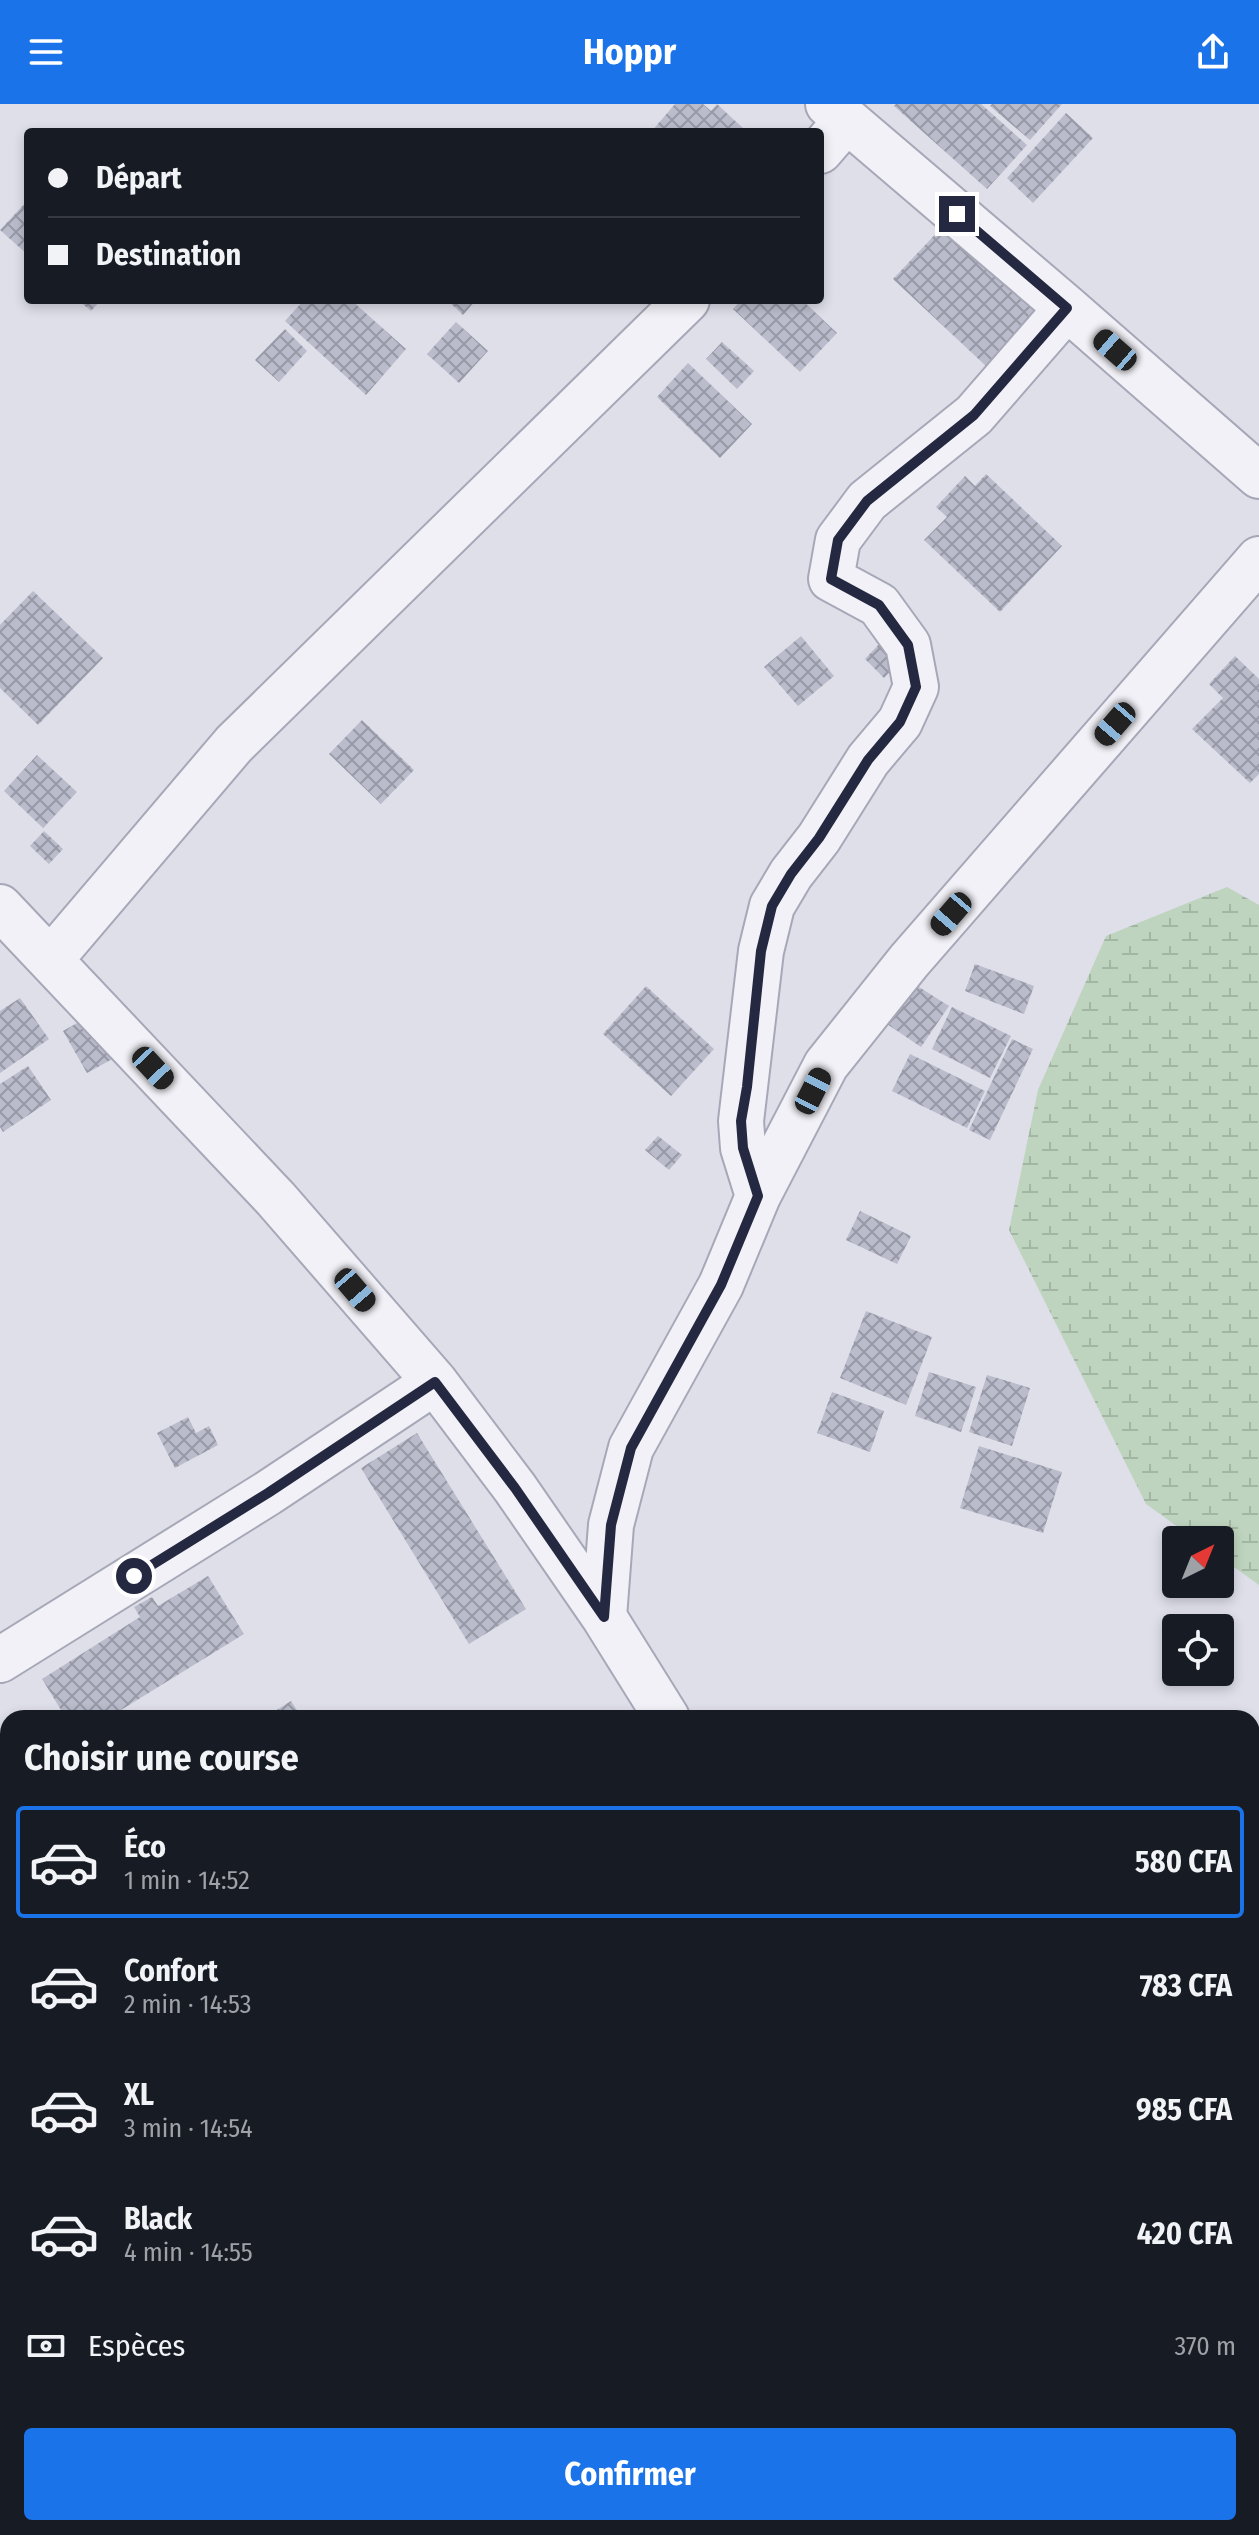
<!DOCTYPE html>
<html lang="fr">
<meta charset="utf-8">
<style>
:root{--surface:#171b24;--page:#242831;--text:#f1f3f6;--muted:#9ea1a6;--line:#363941;--accent:#1a73e8}
body{margin:0;font-family:"Fira Sans Condensed",sans-serif;background:var(--page);color:var(--text);height:100vh;display:flex;flex-direction:column;font-size:30px;white-space:nowrap}
*{box-sizing:border-box;margin:0}
p{font-size:26px;color:var(--muted)}
.icon{flex:none;width:44px;height:44px;fill:none;stroke:currentColor;stroke-width:2;stroke-linecap:round;stroke-linejoin:round}
.map{position:relative;flex:1;overflow:hidden}
.side{position:absolute;left:0px;top:1606px;width:1260px;height:826px;display:flex;flex-direction:column;background:var(--surface);border-radius:24px 24px 0 0;box-shadow:0 4px 12px #0003}
.side>*{flex:none}
.top-card{position:absolute;left:24px;top:24px;width:800px;height:176px;border-radius:8px;box-shadow:0 4px 12px #0003;display:grid;align-content:center;height:176px;padding:0 24px;background:var(--surface)}
.needle{width:52px;rotate:43deg}
.fabs{position:absolute;left:1162px;top:1422px;display:grid;gap:16px}
.fabs a{display:grid;place-items:center;width:72px;height:72px;border-radius:8px;background:var(--surface);box-shadow:0 4px 12px #0003;font-size:40px}
.end{position:absolute;width:36px;height:36px;margin:-18px;border:10px solid #252841;background:#fff;box-shadow:0 0 0 4px #fff}
.from{border-radius:50%}
.car{position:absolute;width:24px;height:48px;margin:-24px -12px;border-radius:10px;box-shadow:0 0 6px 2px #0007;background:linear-gradient(#222 24%,#8ab4d8 0 40%,#222 0 76%,#8ab4d8 0 86%,#222 0)}
.top-card b{display:flex;align-items:center;gap:28px;height:76px;font-size:30px}
.top-card b+b{border-top:2px solid var(--line)}
.top-card i{width:20px;height:20px;background:var(--text)}
ul{padding:0;list-style:none}
li{display:flex;align-items:center;gap:24px;height:112px;margin:0 16px 12px;padding:0 8px;border:4px solid transparent;border-radius:8px}
li div{flex:1}
li b{display:block;font-size:30px}
li em{font-style:normal;font-weight:700}
li.active{border-color:var(--accent)}
li>.icon{width:72px;height:72px;stroke-width:1.5}
h2{padding:0 24px;font-size:36px;line-height:96px}
.pay{display:flex;align-items:center;gap:20px;height:88px;padding:0 24px;font-size:30px}
.pay p{margin-inline-start:auto}
.primary-button{display:flex;gap:16px;margin-top:auto;padding:16px 24px}
.primary-button a{flex:1;height:92px;border-radius:8px;background:var(--accent);color:#fff;font-size:32px;font-weight:700;line-height:92px;text-align:center}
header{display:flex;justify-content:space-between;align-items:center;height:104px;padding:0 24px;background:var(--accent);color:#fff;font-size:36px;font-weight:700}
.map>svg:first-child{display:block}
.wetland{fill:url(#wetland-marsh)}
.building{fill:url(#building-cross-hatch)}
.lines{fill:none;stroke-linecap:round;stroke-linejoin:round}
.minor-casing{stroke:#a6a8b7;stroke-width:48}
.minor{stroke:#f1f1f7;stroke-width:44}
.route{stroke:#252841;stroke-width:10}
</style>
<header><svg class="icon" aria-label="menu" viewBox="0 0 24 24"><path d="M4 6h16M4 12h16M4 18h16"/></svg>Hoppr<svg class="icon" aria-label="share" viewBox="0 0 24 24"><path d="M12 15V3M7 8l5-5 5 5M5 13v7h14v-7"/></svg></header>
<div class="map">
<svg width="1259" height="2431" viewBox="0 0 1259 2431">
<defs>
<pattern id="wetland-marsh" width="20" height="14" patternUnits="userSpaceOnUse" patternTransform="scale(2)"><rect width="20" height="14" fill="#bed4be"/><path d="M1 5h8M5 5V1M11 12h8M15 12V8" fill="none" stroke="#a3b6a4"/></pattern>
<pattern id="building-cross-hatch" width="8" height="8" patternUnits="userSpaceOnUse" patternTransform="scale(2)"><rect width="8" height="8" fill="#babccc"/><path d="M0 0l8 8M0 8l8-8" fill="none" stroke="#9799a7"/></pattern>
</defs>
<rect width="100%" height="100%" fill="#dedfe9"/>
<path class="wetland" d="M1227 783 1259 801V1481L1220 1453V1436H1196L1146 1400 1009 1126 1038 986 1106 832Z"/>
<path class="building" d="M675 0H703L711 7 717 0 747 28H651Z
M896 0H981L1027 41 987 85 894 2Z
M992 0H1062L1030 36 990 2Z
M1066 9 1093 34 1033 99 1007 74Z
M28 96V151L0 126Z
M945 120 1038 208 987 263 893 175Z
M78 196H101L91 207Z
M304 196H351L406 245 366 291 285 217Z
M447 196H476L463 211Z
M741 196H802L837 229 800 268 733 205Z
M456 218 488 247 459 279 427 250Z
M285 225 307 247 279 278 255 256Z
M722 238 754 267 737 285 706 255Z
M688 259 752 320 720 354 657 293Z
M986 370 1062 442 1000 508 924 436 947 413 936 403 965 372 975 382Z
M33 487 103 554 38 621 0 584V521Z
M801 532 834 572 798 602 764 563Z
M882 537 901 556 884 574 865 555Z
M1235 552 1259 575V670L1250 679 1192 625 1223 594 1209 580Z
M362 616 414 666 381 700 329 650Z
M37 651 77 688 43 724 4 687Z
M44 727 63 745 49 760 30 742Z
M975 860 1034 882 1024 910 965 887Z
M911 878 949 902 921 943 884 918Z
M646 882 714 945 671 992 603 930Z
M20 894 49 935 0 969V907Z
M952 903 1011 932 990 974 932 945Z
M91 911 116 953 87 969 63 927Z
M1012 935 1033 945 990 1036 969 1026Z
M910 950 985 987 967 1024 892 987Z
M28 962 51 996 3 1028 0 1023V980Z
M658 1032 682 1051 669 1066 645 1046Z
M860 1107 911 1132 897 1160 846 1136Z
M866 1207 932 1233 906 1301 840 1274Z
M929 1268 976 1283 961 1328 915 1312Z
M987 1271 1030 1284 1012 1342 969 1328Z
M832 1288 884 1307 870 1348 817 1329Z
M188 1313 196 1329 209 1322 218 1341 175 1364 157 1329Z
M417 1329 526 1505 469 1540 361 1364Z
M979 1342 1062 1368 1043 1429 960 1404Z
M208 1472 244 1530 108 1614H66L42 1575 140 1513 134 1503 152 1493 158 1502Z
M291 1597 302 1614H264Z
M1259 1980V1994L1252 1998V1983Z
M587 2424H683L687 2431H591Z
M846 2424H912L916 2431H835Z
M952 2424H991L979 2431H956Z"/>
<g class="lines">
<g class="minor-casing">
<path id="minor" d="M828 0 1067 204 1259 372
M820 47 846 17
M0 803 276 1095 435 1278 515 1384 604 1513 667 1614
M51 855 234 640 687 196
M758 1092 743 1044 741 1017 761 847 772 802 791 770 819 734 868 656 900 618 916 583 908 541 879 501 831 475 838 436 867 397 974 311 1067 204
M604 1513 611 1421 631 1344 721 1181 758 1092 826 961 909 857 1259 455
M0 1556 268 1389 435 1278
M1252 2368 1259 2376
M1084 2431 1095 2424"/>
</g>
<use href="#minor" class="minor"/>
</g>
<g class="lines">
<path class="route" d="M134 1472 268 1389 435 1278 515 1384 604 1513 611 1421 631 1344 721 1181 758 1092 743 1044 741 1017 747 983 761 847 772 802 791 770 819 734 868 656 900 618 916 583 908 541 879 501 831 475 838 436 867 397 974 311 1067 204 957 110"/>
</g>
</svg>
<div class="fabs">
<a><svg class="needle" viewBox="-14 -14 28 28"><path d="M0-13l5 13h-10z" fill="#e53935"/><path d="M0 13l5-13h-10z" fill="#9ea1a6"/></svg></a>
<a><svg class="icon" aria-label="locate" viewBox="0 0 24 24"><circle cx="12" cy="12" r="6"/><path d="M12 2v4M12 18v4M2 12h4M18 12h4"/></svg></a>
</div>
<i class="end from" style="left:134px;top:1472px"></i>
<i class="end" style="left:957px;top:110px"></i>
<i class="car" style="left:1115px;top:246px;rotate:311deg"></i>
<i class="car" style="left:1115px;top:620px;rotate:221deg"></i>
<i class="car" style="left:951px;top:810px;rotate:221deg"></i>
<i class="car" style="left:153px;top:964px;rotate:137deg"></i>
<i class="car" style="left:813px;top:987px;rotate:27deg"></i>
<i class="car" style="left:355px;top:1186px;rotate:139deg"></i>
<div class="top-card">
<b><i class="from"></i>Départ</b>
<b><i></i>Destination</b>
</div>
<section class="side">
<h2>Choisir une course</h2>
<ul>
<li class="active"><svg class="icon" aria-label="car" viewBox="0 0 24 24"><path d="M5 17H2v-5l4-1 3-4h7l3 4 3 1v5h-3M9 17h6M6 11h13"/><circle cx="7" cy="17" r="2"/><circle cx="17" cy="17" r="2"/></svg><div><b>Éco</b><p>1 min · 14:52</p></div><em>580 CFA</em></li>
<li><svg class="icon" aria-label="car" viewBox="0 0 24 24"><path d="M5 17H2v-5l4-1 3-4h7l3 4 3 1v5h-3M9 17h6M6 11h13"/><circle cx="7" cy="17" r="2"/><circle cx="17" cy="17" r="2"/></svg><div><b>Confort</b><p>2 min · 14:53</p></div><em>783 CFA</em></li>
<li><svg class="icon" aria-label="car" viewBox="0 0 24 24"><path d="M5 17H2v-5l4-1 3-4h7l3 4 3 1v5h-3M9 17h6M6 11h13"/><circle cx="7" cy="17" r="2"/><circle cx="17" cy="17" r="2"/></svg><div><b>XL</b><p>3 min · 14:54</p></div><em>985 CFA</em></li>
<li><svg class="icon" aria-label="car" viewBox="0 0 24 24"><path d="M5 17H2v-5l4-1 3-4h7l3 4 3 1v5h-3M9 17h6M6 11h13"/><circle cx="7" cy="17" r="2"/><circle cx="17" cy="17" r="2"/></svg><div><b>Black</b><p>4 min · 14:55</p></div><em>420 CFA</em></li>
</ul>
<div class="pay"><svg class="icon" aria-label="cash" viewBox="0 0 24 24"><path d="M3 7h18v10H3z"/><circle cx="12" cy="12" r="2"/></svg>Espèces<p>370 m</p></div>
<div class="primary-button"><a>Confirmer</a></div>
</section>
</div>
